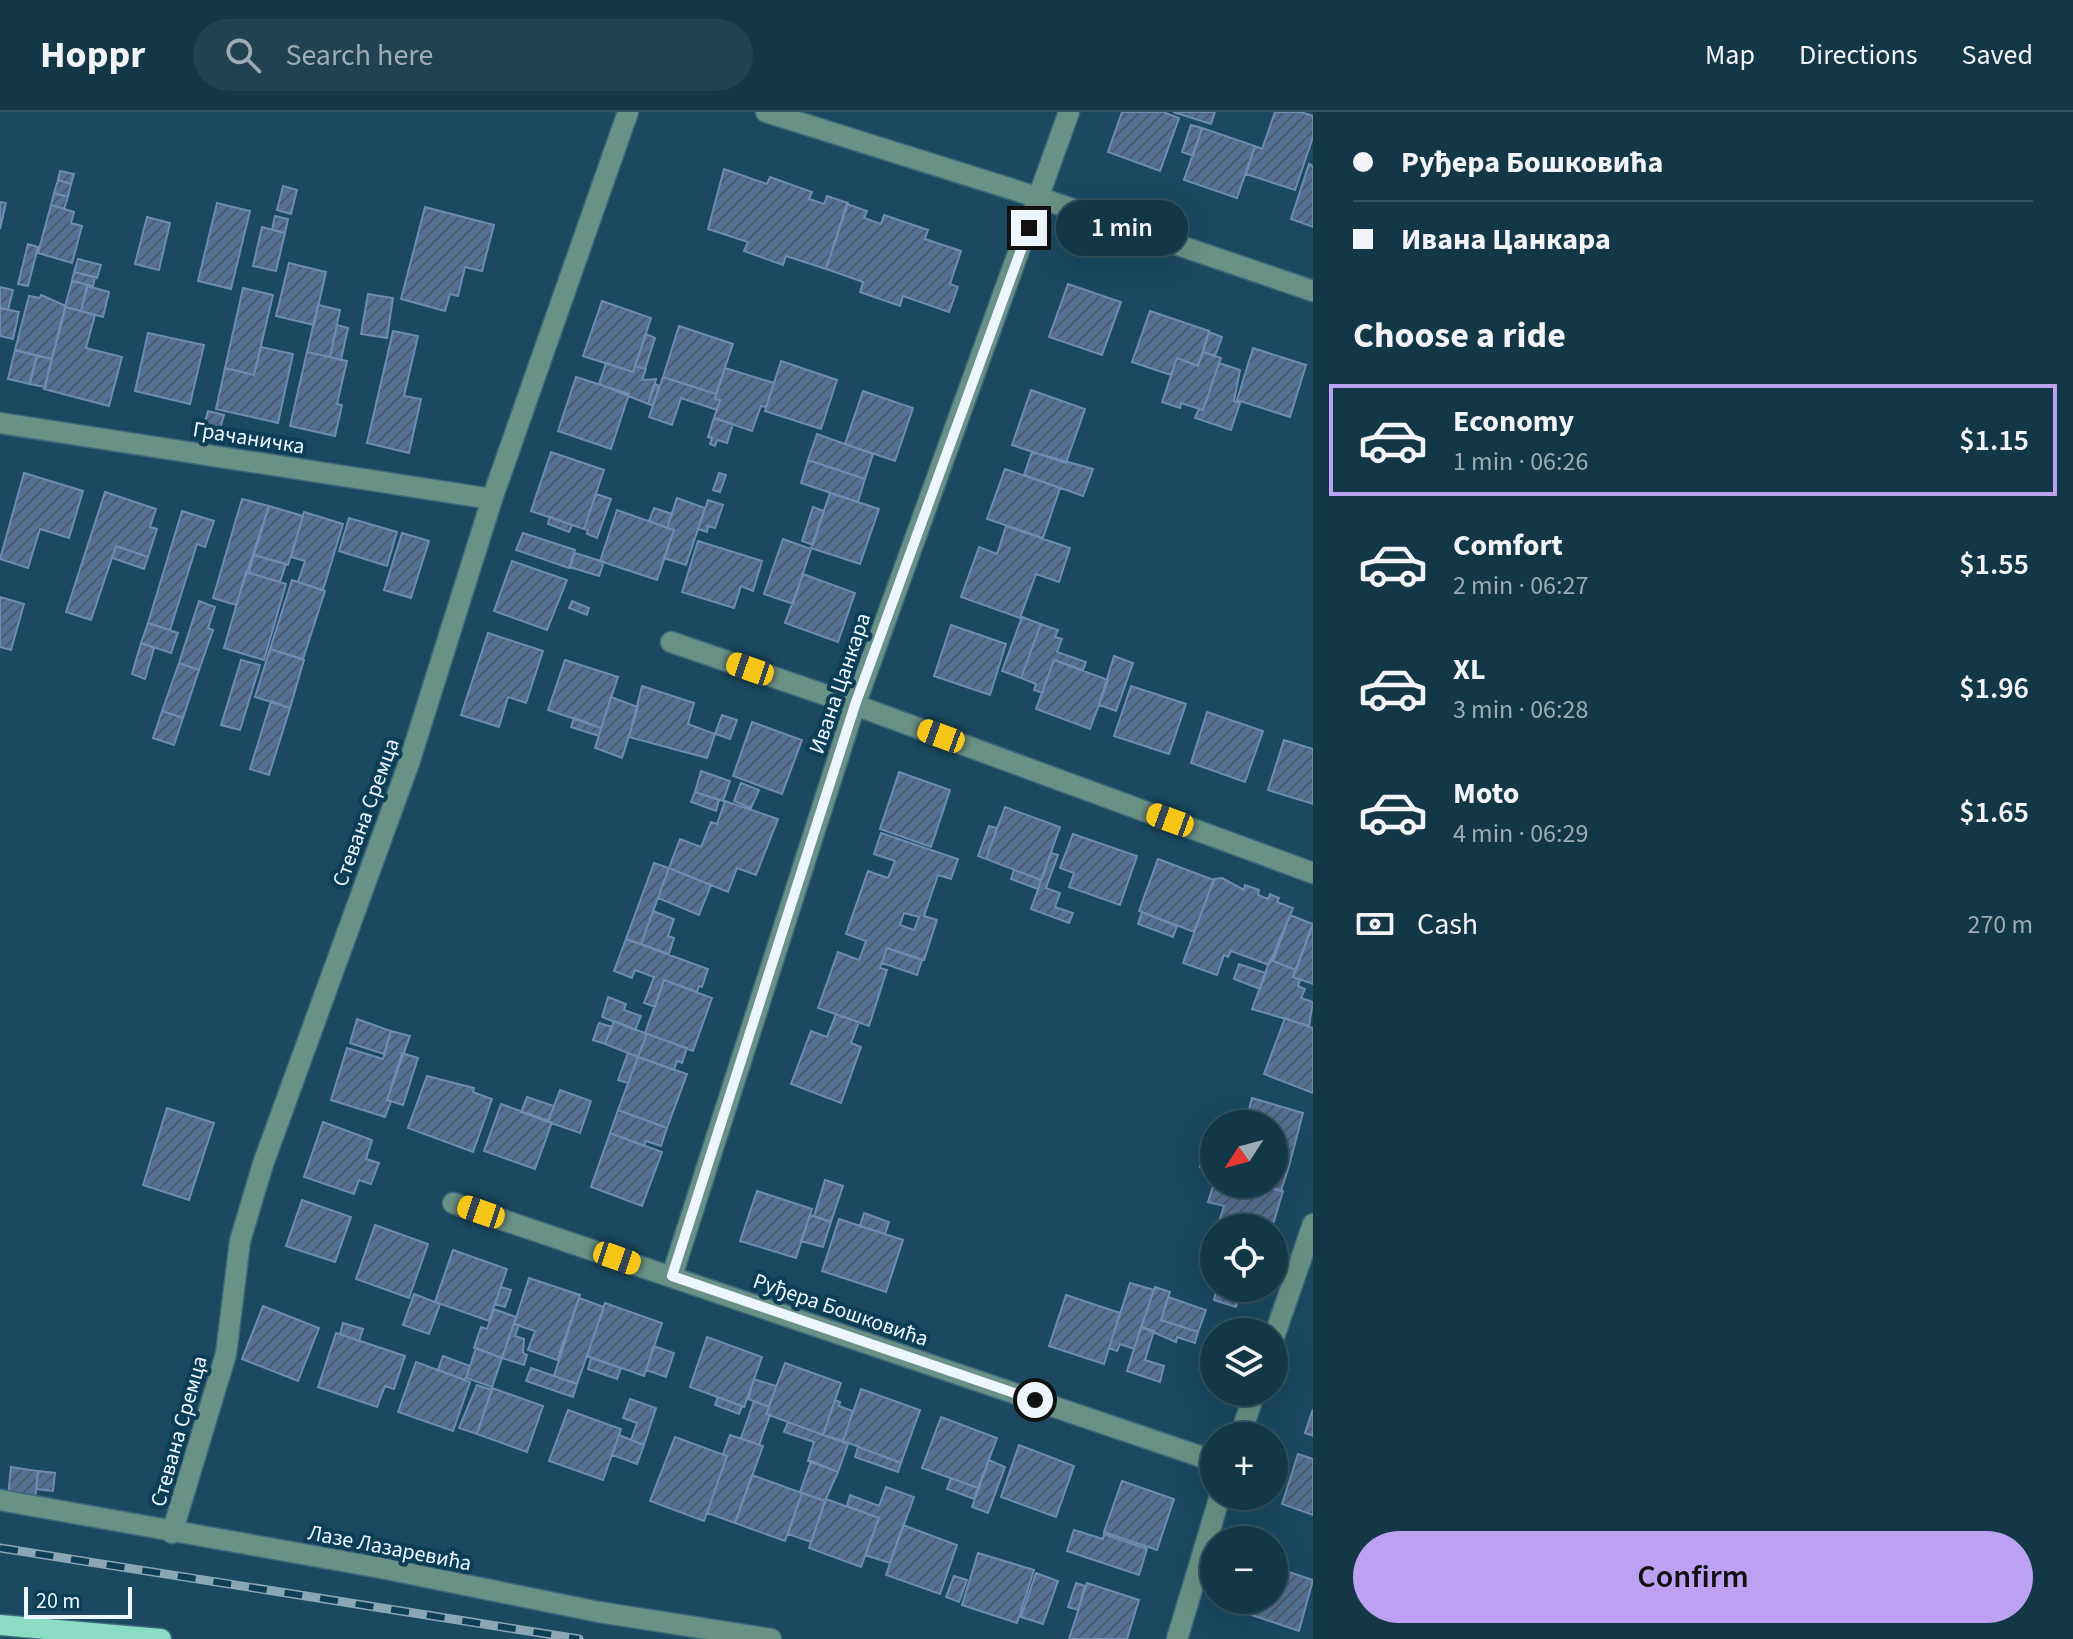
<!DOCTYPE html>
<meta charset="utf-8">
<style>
:root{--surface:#143748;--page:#214252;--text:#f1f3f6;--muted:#9dacb4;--line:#335160;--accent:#bca0f2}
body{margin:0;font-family:"Source Sans 3",sans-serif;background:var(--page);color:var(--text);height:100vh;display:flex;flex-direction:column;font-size:30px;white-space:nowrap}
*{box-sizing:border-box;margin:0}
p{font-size:26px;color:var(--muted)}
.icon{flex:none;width:44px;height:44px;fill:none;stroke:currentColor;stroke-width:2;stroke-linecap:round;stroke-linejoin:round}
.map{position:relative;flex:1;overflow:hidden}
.panel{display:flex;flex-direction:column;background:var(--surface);width:760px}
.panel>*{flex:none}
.top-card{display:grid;align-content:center;height:176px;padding:0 40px;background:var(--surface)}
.needle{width:52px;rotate:234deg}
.fabs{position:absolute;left:1200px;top:998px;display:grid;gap:16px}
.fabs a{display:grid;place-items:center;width:88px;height:88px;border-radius:50%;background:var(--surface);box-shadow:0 8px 32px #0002,0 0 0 2px var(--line);font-size:40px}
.scale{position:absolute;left:24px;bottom:20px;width:108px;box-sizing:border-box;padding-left:8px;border:4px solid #ecf6fc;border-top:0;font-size:22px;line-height:28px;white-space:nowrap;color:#ecf6fc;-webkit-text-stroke:6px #0c3e55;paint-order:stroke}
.end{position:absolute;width:36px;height:36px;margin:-18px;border:10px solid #ecf6fc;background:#111;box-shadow:0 0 0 4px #111}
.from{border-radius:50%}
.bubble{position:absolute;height:56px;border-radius:28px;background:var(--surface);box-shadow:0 8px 32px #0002,0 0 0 2px var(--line);font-size:26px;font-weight:600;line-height:56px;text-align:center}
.car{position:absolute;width:24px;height:48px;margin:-24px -12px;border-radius:10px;box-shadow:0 0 6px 2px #0007;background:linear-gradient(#f5c518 24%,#345 0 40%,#f5c518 0 76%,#345 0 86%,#f5c518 0)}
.top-card b{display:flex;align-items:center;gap:28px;height:76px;font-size:30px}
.top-card b+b{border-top:2px solid var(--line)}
.top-card i{width:20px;height:20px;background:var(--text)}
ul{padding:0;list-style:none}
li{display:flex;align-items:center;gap:24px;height:112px;margin:0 16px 12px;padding:0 24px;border:4px solid transparent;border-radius:0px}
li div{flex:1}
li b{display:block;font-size:30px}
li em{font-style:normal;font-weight:600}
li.on{border-color:var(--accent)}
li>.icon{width:72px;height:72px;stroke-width:1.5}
h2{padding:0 40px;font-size:36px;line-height:96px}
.pay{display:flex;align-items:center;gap:20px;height:88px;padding:0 40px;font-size:30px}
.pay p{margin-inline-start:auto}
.primary-button{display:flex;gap:16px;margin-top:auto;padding:16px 40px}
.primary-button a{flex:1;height:92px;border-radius:48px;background:var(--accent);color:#111;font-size:32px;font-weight:600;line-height:92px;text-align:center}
header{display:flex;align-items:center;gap:48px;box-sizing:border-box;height:112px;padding:0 40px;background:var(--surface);border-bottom:2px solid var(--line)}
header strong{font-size:38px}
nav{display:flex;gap:44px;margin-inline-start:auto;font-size:28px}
.search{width:560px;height:72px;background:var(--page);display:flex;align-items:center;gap:20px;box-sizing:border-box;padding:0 28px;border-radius:44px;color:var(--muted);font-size:30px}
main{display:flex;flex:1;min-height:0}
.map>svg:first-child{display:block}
.building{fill:url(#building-hatch);stroke:#6f8cb0;stroke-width:2;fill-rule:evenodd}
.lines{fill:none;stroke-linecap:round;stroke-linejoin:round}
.minor-casing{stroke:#40687c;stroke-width:23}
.major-casing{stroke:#40687c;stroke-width:23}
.minor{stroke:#6a9185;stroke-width:20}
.major{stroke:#8adcc5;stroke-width:20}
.rail-casing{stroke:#8ba6b4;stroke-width:9}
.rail{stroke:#0c3e55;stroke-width:6;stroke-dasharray:18;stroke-linecap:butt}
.route{stroke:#ecf6fc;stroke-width:10}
.labels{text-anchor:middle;stroke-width:8;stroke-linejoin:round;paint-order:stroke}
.street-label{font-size:22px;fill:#ecf6fc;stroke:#0c3e55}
</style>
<header>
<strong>Hoppr</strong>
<div class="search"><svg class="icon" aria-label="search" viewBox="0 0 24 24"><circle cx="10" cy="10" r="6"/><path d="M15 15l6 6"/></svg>Search here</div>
<nav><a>Map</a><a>Directions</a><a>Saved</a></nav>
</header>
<main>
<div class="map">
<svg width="1313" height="1527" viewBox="0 0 1313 1527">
<defs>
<pattern id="building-hatch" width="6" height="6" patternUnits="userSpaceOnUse" patternTransform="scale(2)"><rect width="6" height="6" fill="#547193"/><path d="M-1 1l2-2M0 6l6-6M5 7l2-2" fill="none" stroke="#4d5c6c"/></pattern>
</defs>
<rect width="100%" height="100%" fill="#1a4960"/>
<path class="building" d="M1122 0H1163L1179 6 1160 59 1108 40Z
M1173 0H1215L1211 12Z
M1275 0H1301L1313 4V25L1295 78 1246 62 1255 34 1262 37Z
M1191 13 1202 16 1193 44 1182 40Z
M1202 16 1255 34 1237 86 1184 68Z
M1309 52 1313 54V115L1291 107Z
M724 57 767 72 770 65 812 80 809 87 824 92 827 84 848 91 826 157 786 144 783 153 744 139 748 130 708 117Z
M60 59 74 62 71 72 58 68Z
M58 68 71 72 68 85 54 81Z
M283 74 297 78 291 102 277 98Z
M54 81 68 85 64 97 51 93Z
M0 90 6 91 0 117Z
M217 91 250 99 231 177 198 169Z
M847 92 867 99 864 106 881 112 884 103 928 118 925 127 961 139 950 172 958 175 949 200 903 184 900 194 860 180 863 170 826 157Z
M51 93 74 100 71 111 82 114 72 151 38 141Z
M425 95 494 113 482 159 465 155 458 184 450 182 445 199 401 187Z
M275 104 288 107 285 121 272 118Z
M147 105 170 111 159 158 135 152Z
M262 115 285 121 276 159 253 154Z
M28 132 38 135 28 174 18 172Z
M78 147 101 153 97 166 74 160Z
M289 151 326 160 314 213 276 204Z
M74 160 95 165 93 174 72 169Z
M72 169 88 173 81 199 65 195Z
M1068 172 1121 190 1102 243 1049 225Z
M87 174 109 180 103 205 81 199Z
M0 175 13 178 8 198 0 196Z
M243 176 273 183 254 263 225 256Z
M368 182 393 186 387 226 361 222Z
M41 183 66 194 52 247 15 238 29 184 40 186Z
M602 189 651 206 633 260 583 244Z
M318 193 340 198 330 245 307 240Z
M65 195 95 203 86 236 122 245 109 294 44 277Z
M0 196 19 200 13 227 0 224Z
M1150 199 1209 219 1198 254 1177 246 1171 263 1132 250Z
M337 213 348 216 341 248 330 245Z
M679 214 733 232 716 282 663 265Z
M393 219 418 224 404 284 421 287 409 341 367 331Z
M1209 220 1222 225 1215 244 1203 240Z
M148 221 204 233 190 292 135 279Z
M646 222 655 226 645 257 635 254Z
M261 235 293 242 278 311 216 297 225 256 254 263Z
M1253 236 1306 253 1290 305 1237 288Z
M15 238 37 244 30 272 8 267Z
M307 240 347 249 337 292 342 293 335 324 290 314Z
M1203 240 1221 246 1203 298 1181 291 1180 296 1162 290 1177 246 1198 254Z
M37 244 52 247 45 275 29 272Z
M781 249 837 268 821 317 765 299Z
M606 251 633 260 635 254 646 257 642 268 656 267 648 292 599 272Z
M1219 251 1240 258 1234 289 1240 291 1231 318 1195 306 1199 297 1203 298Z
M725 256 774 271 766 295 761 294 752 319 714 306 720 288 715 287Z
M576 265 629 282 611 337 558 319Z
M663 265 716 282 715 287 720 288 717 298 681 286 672 313 649 305Z
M655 272 659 274 653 294 648 292Z
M1031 278 1085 297 1066 351 1012 333Z
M863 279 913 296 895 349 845 332Z
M208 299 224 303 217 326 202 321Z
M714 306 733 312 727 331 717 328 715 334 710 332 712 326 708 325Z
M817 322 873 342 865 367 808 348Z
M551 340 604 358 584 417 531 399Z
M1032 340 1093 357 1083 384 1024 363Z
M808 348 865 367 858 390 801 371Z
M1005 357 1060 376 1043 426 987 407Z
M24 361 83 379 69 426 40 417 28 456 0 447Z
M719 361 726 363 720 380 713 378Z
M105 380 156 397 150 415 157 417 148 445 116 434 91 508 66 500Z
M830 381 879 397 860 452 811 436Z
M596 382 611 387 597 426 587 422 588 418 584 417Z
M677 386 705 396 686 453 664 446 674 418 667 416Z
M242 387 269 394 236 493 213 486Z
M708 388 723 393 715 416 708 414 707 420 698 417Z
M269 394 303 404 288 453 254 443Z
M813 395 824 399 813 433 802 429Z
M654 396 672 402 667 416 649 409Z
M617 398 674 418 657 468 600 449Z
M182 399 214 409 205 435 197 432 170 518 148 511Z
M304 400 343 412 323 478 298 470 305 449 291 445Z
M550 405 572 413 569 420 548 412Z
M349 406 397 420 387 454 339 439Z
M1006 414 1070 436 1059 470 1036 462 1020 506 961 485 979 435 997 442Z
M402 421 429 429 411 486 384 478Z
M523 421 575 438 569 456 516 438Z
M783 427 811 437 793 492 764 482Z
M698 429 762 449 753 479 741 474 734 496 682 480Z
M116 434 148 445 144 457 112 446Z
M575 441 604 450 599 464 570 455Z
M254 443 286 452 280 470 249 461Z
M512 449 567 468 547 518 494 499Z
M246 460 286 472 264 548 224 536Z
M803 462 855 481 838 530 785 511Z
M292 468 325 479 303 547 270 537Z
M0 485 24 492 11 538 0 535Z
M199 489 215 495 208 516 213 518 199 558 179 551Z
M572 489 589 496 587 503 569 496Z
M1022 505 1041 512 1021 566 1002 559Z
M148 511 178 521 171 541 141 531Z
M1041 512 1058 518 1055 525 1062 527 1057 540 1086 550 1083 558 1054 548 1042 581 1034 578 1036 572 1021 566Z
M951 513 1006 532 990 583 934 564Z
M488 521 543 539 526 591 508 585 499 615 461 603Z
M141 531 154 536 145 567 132 562Z
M270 537 304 548 290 596 255 585Z
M1114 544 1133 551 1116 599 1099 593Z
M241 548 260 553 240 618 221 613Z
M565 548 618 565 601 616 548 598Z
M1054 548 1108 568 1090 617 1036 597Z
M179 551 199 558 183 606 162 599Z
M642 574 694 591 688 612 715 622 707 646 629 625Z
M1131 574 1186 592 1169 642 1114 624Z
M611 585 638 595 622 646 595 636Z
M271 589 290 596 269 663 250 657Z
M162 599 183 606 174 633 153 626Z
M1207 600 1263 619 1245 670 1191 651Z
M722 603 737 608 730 627 715 622Z
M574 606 601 616 599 624 571 615Z
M752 610 802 628 782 682 733 664Z
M1284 628 1313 637V692L1268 678Z
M701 659 730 669 723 689 695 680Z
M899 660 950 678 931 735 880 717Z
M741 671 759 678 751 696 734 689Z
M695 680 719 688 716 699 691 690Z
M725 689 778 707 756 763 737 756 728 780 669 756 680 727 701 735 711 710 717 712Z
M1005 695 1060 715 1041 768 986 747Z
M989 714 997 716 986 747 978 744Z
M881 721 958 747 951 767 938 763 924 804 937 808 924 848 887 836 880 856 887 858 869 914 818 896 838 840 859 848 866 829 846 822 868 759 888 766 895 749 874 742ZM904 801 919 805 914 818 900 813Z
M1073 722 1137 744 1120 793 1069 775 1074 761 1060 756Z
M1051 741 1058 743 1046 776 1060 781 1055 795 1073 801 1069 811 1031 797Z
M1158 747 1214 768 1194 820 1139 799Z
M654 751 669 756 641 832 626 827Z
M669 756 711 773 699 803 658 786Z
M1014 758 1041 768 1038 777 1011 767Z
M1222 766 1244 778 1245 773 1259 778 1258 783 1268 787 1270 782 1279 786 1277 790 1293 796 1269 853 1231 839 1228 845 1224 843 1217 863 1183 851 1214 767Z
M653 799 674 807 668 824 674 826 669 842 641 832Z
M1142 800 1177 814 1173 825 1138 812Z
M1290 803 1313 812 1296 858 1273 849Z
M1313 811V872L1293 865Z
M626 827 708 857 702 875 699 874 697 880 664 868 655 895 644 891 654 865 635 858 632 866 614 859Z
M887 836 922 848 917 863 882 851Z
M1270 848 1296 858 1293 865 1300 868 1298 874 1305 877 1301 886 1313 890 1309 914 1252 897Z
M1239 852 1266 861 1260 877 1234 867Z
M664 868 712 886 693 939 645 921Z
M608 885 626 892 624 898 641 904 635 918 602 905Z
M836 902 859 910 851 931 861 935 841 991 791 972 811 919 827 925Z
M1285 906 1313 916V981L1264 962Z
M357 907 391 919 384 942 350 931Z
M614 909 647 922 638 945 605 932Z
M599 911 612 915 605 932 593 928Z
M391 919 410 924 387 988 391 989 385 1005 331 988 347 936 383 947Z
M647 922 687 936 682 951 677 949 674 958 638 945Z
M402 941 418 946 403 993 387 988Z
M628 941 638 945 628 971 618 968Z
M638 945 687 962 667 1016 618 998Z
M427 964 474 976 473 980 492 987 473 1040 408 1016Z
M560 978 591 989 580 1021 548 1010Z
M527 985 554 994 548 1010 521 1000Z
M1252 986 1303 1001 1289 1054 1274 1049V1012H1245Z
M501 992 552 1010 535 1057 484 1039Z
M167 996 214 1011 189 1088 143 1073Z
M618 998 667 1016 661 1034 646 1029 644 1034 610 1021Z
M323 1010 372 1028 366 1047 379 1051 371 1072 359 1068 354 1082 304 1065Z
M610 1021 662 1040 642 1094 591 1075Z
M1207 1030 1214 1032V1060L1200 1055Z
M1274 1049 1289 1054 1281 1079 1257 1072H1274Z
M825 1068 843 1074 831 1110 814 1104Z
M1214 1071 1257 1072 1283 1079 1272 1116H1217L1224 1094 1208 1090Z
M757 1079 812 1097 796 1146 740 1129Z
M302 1088 351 1105 335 1150 286 1134Z
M864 1101 889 1110 885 1122 860 1114Z
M810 1103 831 1110 823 1135 801 1129Z
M839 1107 903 1128 886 1180 822 1159Z
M375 1113 428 1132 409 1186 356 1167Z
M453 1138 507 1157 489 1209 435 1190Z
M529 1166 580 1183 557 1248 528 1238 535 1219 514 1212Z
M1130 1171 1154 1178 1134 1237 1120 1232 1117 1239 1109 1236Z
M501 1175 511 1178 505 1195 495 1192Z
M1155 1175 1170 1180 1161 1208 1198 1220 1195 1231 1177 1225 1176 1230 1141 1215Z
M1217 1176 1240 1181 1236 1195 1214 1188Z
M414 1182 440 1192 429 1222 403 1213Z
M1066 1183 1120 1201 1104 1252 1049 1234Z
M1168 1185 1206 1198 1198 1220 1161 1208Z
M579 1186 604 1195 577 1272 554 1264Z
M605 1191 662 1211 644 1264 587 1244Z
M263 1194 319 1216 298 1269 242 1247Z
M494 1197 516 1205 502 1246 474 1236 481 1215 487 1217Z
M343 1211 363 1217 359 1229 340 1222Z
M514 1212 519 1213 515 1224 524 1227 523 1241 527 1243 524 1253 502 1246Z
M1141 1215 1154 1219 1145 1248 1164 1254 1160 1270 1127 1259Z
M336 1221 405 1244 394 1277 385 1274 377 1295 318 1275Z
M707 1225 762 1245 744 1295 690 1275Z
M654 1234 674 1241 666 1265 646 1258Z
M476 1236 502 1246 492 1275 466 1266Z
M443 1244 470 1254 465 1268 438 1258Z
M591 1246 621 1256 617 1267 588 1257Z
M416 1250 470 1270 453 1319 398 1300Z
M785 1251 841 1271 823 1323 766 1302Z
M531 1256 577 1272 573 1285 526 1269Z
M754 1267 776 1274 769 1295 748 1287Z
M477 1273 492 1278 477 1322 459 1316Z
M492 1276 543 1294 527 1340 477 1322Z
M861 1277 920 1298 901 1351 843 1329Z
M718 1285 742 1294 739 1302 715 1293Z
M630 1287 656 1296 644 1333 631 1328 637 1311 623 1306Z
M835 1288 840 1290 839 1294 853 1299 843 1329 823 1323Z
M754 1289 769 1295 766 1302 770 1303 759 1333 741 1326Z
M1313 1297V1324L1305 1321Z
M568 1298 621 1317 603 1368 549 1349Z
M941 1305 997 1326 978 1376 922 1356Z
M788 1310 848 1332 838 1360 808 1349 814 1330 784 1320Z
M619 1323 644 1333 637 1352 612 1343Z
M730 1323 763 1334 735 1411 707 1401 727 1344 723 1342Z
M675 1325 727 1344 704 1409 650 1389Z
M1019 1333 1074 1354 1056 1405 1001 1385Z
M858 1335 901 1351 898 1360 855 1345Z
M1298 1342 1313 1347V1403L1282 1392Z
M989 1348 1005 1355 988 1401 972 1395Z
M811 1349 838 1360 825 1389 800 1380Z
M11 1355 38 1359 35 1387 8 1384Z
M38 1359 55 1361 53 1379 36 1377Z
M752 1363 802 1381 785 1429 735 1411Z
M951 1366 978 1376 974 1387 947 1377Z
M1122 1369 1174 1387 1157 1438 1104 1420Z
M886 1375 914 1385 890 1451 865 1443 879 1406 847 1394 850 1383 879 1394Z
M802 1381 825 1389 811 1430 788 1422Z
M826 1387 879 1406 861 1455 809 1436Z
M903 1413 957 1433 940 1482 886 1463Z
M1074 1418 1103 1427 1104 1422 1147 1437 1139 1463 1067 1439Z
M978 1441 1034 1458 1017 1511 962 1493Z
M1274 1455 1313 1468 1299 1519 1243 1500 1247 1488H1274Z
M1036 1461 1058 1469 1043 1512 1021 1505Z
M954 1464 967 1468 959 1490 946 1485Z
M1076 1471 1085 1474 1078 1498 1068 1495Z
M1087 1471 1139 1488 1127 1527H1069Z"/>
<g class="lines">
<g class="minor-casing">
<path id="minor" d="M766 0 1040 86 1313 179
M0 311 492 387
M671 530 855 593 1313 761
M453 1091 1214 1349
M672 1164 855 593 1069 0
M1274 1225 1313 1112
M1240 1324 1255 1280
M0 1388 381 1456 599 1500 771 1527
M172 1421 226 1242 240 1129 263 1052 409 651 492 387 628 0
M1177 1527 1220 1384"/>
</g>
<g class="major-casing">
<path id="major" d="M0 1513 161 1527"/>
</g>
<use href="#minor" class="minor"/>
<use href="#major" class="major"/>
<g class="rail-casing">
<path id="rail" d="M0 1436 579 1527"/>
</g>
<use href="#rail" class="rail"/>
</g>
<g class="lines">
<path class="route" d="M1029 116 855 593 672 1164 1035 1288"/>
</g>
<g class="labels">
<g class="street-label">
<text transform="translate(249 325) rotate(9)" y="8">Грачаничка</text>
<text transform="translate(839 571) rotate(-71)" y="8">Ивана Цанкара</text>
<text transform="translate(365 700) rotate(-70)" y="8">Стевана Сремца</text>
<text transform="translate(841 1197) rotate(19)" y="8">Руђера Бошковића</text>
<text transform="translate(178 1319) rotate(-74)" y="8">Стевана Сремца</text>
<text transform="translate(390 1435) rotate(11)" y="8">Лазе Лазаревића</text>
</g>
</g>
</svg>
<div class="fabs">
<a><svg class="needle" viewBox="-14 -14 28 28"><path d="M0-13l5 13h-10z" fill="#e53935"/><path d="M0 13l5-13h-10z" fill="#9dacb4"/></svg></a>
<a><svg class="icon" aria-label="locate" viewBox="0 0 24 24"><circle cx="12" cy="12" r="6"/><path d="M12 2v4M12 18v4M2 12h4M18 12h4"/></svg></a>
<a><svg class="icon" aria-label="layers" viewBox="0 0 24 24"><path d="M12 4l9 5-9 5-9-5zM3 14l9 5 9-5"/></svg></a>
<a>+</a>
<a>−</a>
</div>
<div class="scale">20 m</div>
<i class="end from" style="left:1035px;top:1288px"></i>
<i class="end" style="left:1029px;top:116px"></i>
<div class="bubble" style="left:1056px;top:88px;width:132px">1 min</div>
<i class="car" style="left:750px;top:557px;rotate:289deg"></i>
<i class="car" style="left:941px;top:624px;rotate:290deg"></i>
<i class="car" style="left:1170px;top:708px;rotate:290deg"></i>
<i class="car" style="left:481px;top:1100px;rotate:289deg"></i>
<i class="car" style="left:617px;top:1146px;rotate:109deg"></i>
</div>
<section class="panel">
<div class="top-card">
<b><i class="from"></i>Руђера Бошковића</b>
<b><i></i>Ивана Цанкара</b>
</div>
<h2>Choose a ride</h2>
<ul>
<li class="on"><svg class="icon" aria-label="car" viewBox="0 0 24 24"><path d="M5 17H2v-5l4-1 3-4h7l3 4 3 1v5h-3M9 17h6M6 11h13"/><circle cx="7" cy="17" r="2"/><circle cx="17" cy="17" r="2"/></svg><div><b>Economy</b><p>1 min · 06:26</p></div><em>$1.15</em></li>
<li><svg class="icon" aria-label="car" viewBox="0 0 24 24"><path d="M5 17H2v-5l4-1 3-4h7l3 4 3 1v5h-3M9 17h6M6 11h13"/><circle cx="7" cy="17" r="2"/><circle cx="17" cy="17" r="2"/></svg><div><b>Comfort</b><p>2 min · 06:27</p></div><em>$1.55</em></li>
<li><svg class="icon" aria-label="car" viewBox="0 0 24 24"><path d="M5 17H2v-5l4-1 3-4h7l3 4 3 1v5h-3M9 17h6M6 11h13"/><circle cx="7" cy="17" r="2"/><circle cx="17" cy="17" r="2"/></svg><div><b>XL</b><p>3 min · 06:28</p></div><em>$1.96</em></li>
<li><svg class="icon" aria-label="car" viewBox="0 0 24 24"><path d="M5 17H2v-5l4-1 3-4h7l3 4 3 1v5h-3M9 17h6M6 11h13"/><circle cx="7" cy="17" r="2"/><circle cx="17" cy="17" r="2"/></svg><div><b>Moto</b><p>4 min · 06:29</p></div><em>$1.65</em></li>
</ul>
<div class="pay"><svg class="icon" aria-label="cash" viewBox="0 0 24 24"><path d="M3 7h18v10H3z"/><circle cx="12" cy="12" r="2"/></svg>Cash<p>270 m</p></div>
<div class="primary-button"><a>Confirm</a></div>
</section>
</main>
